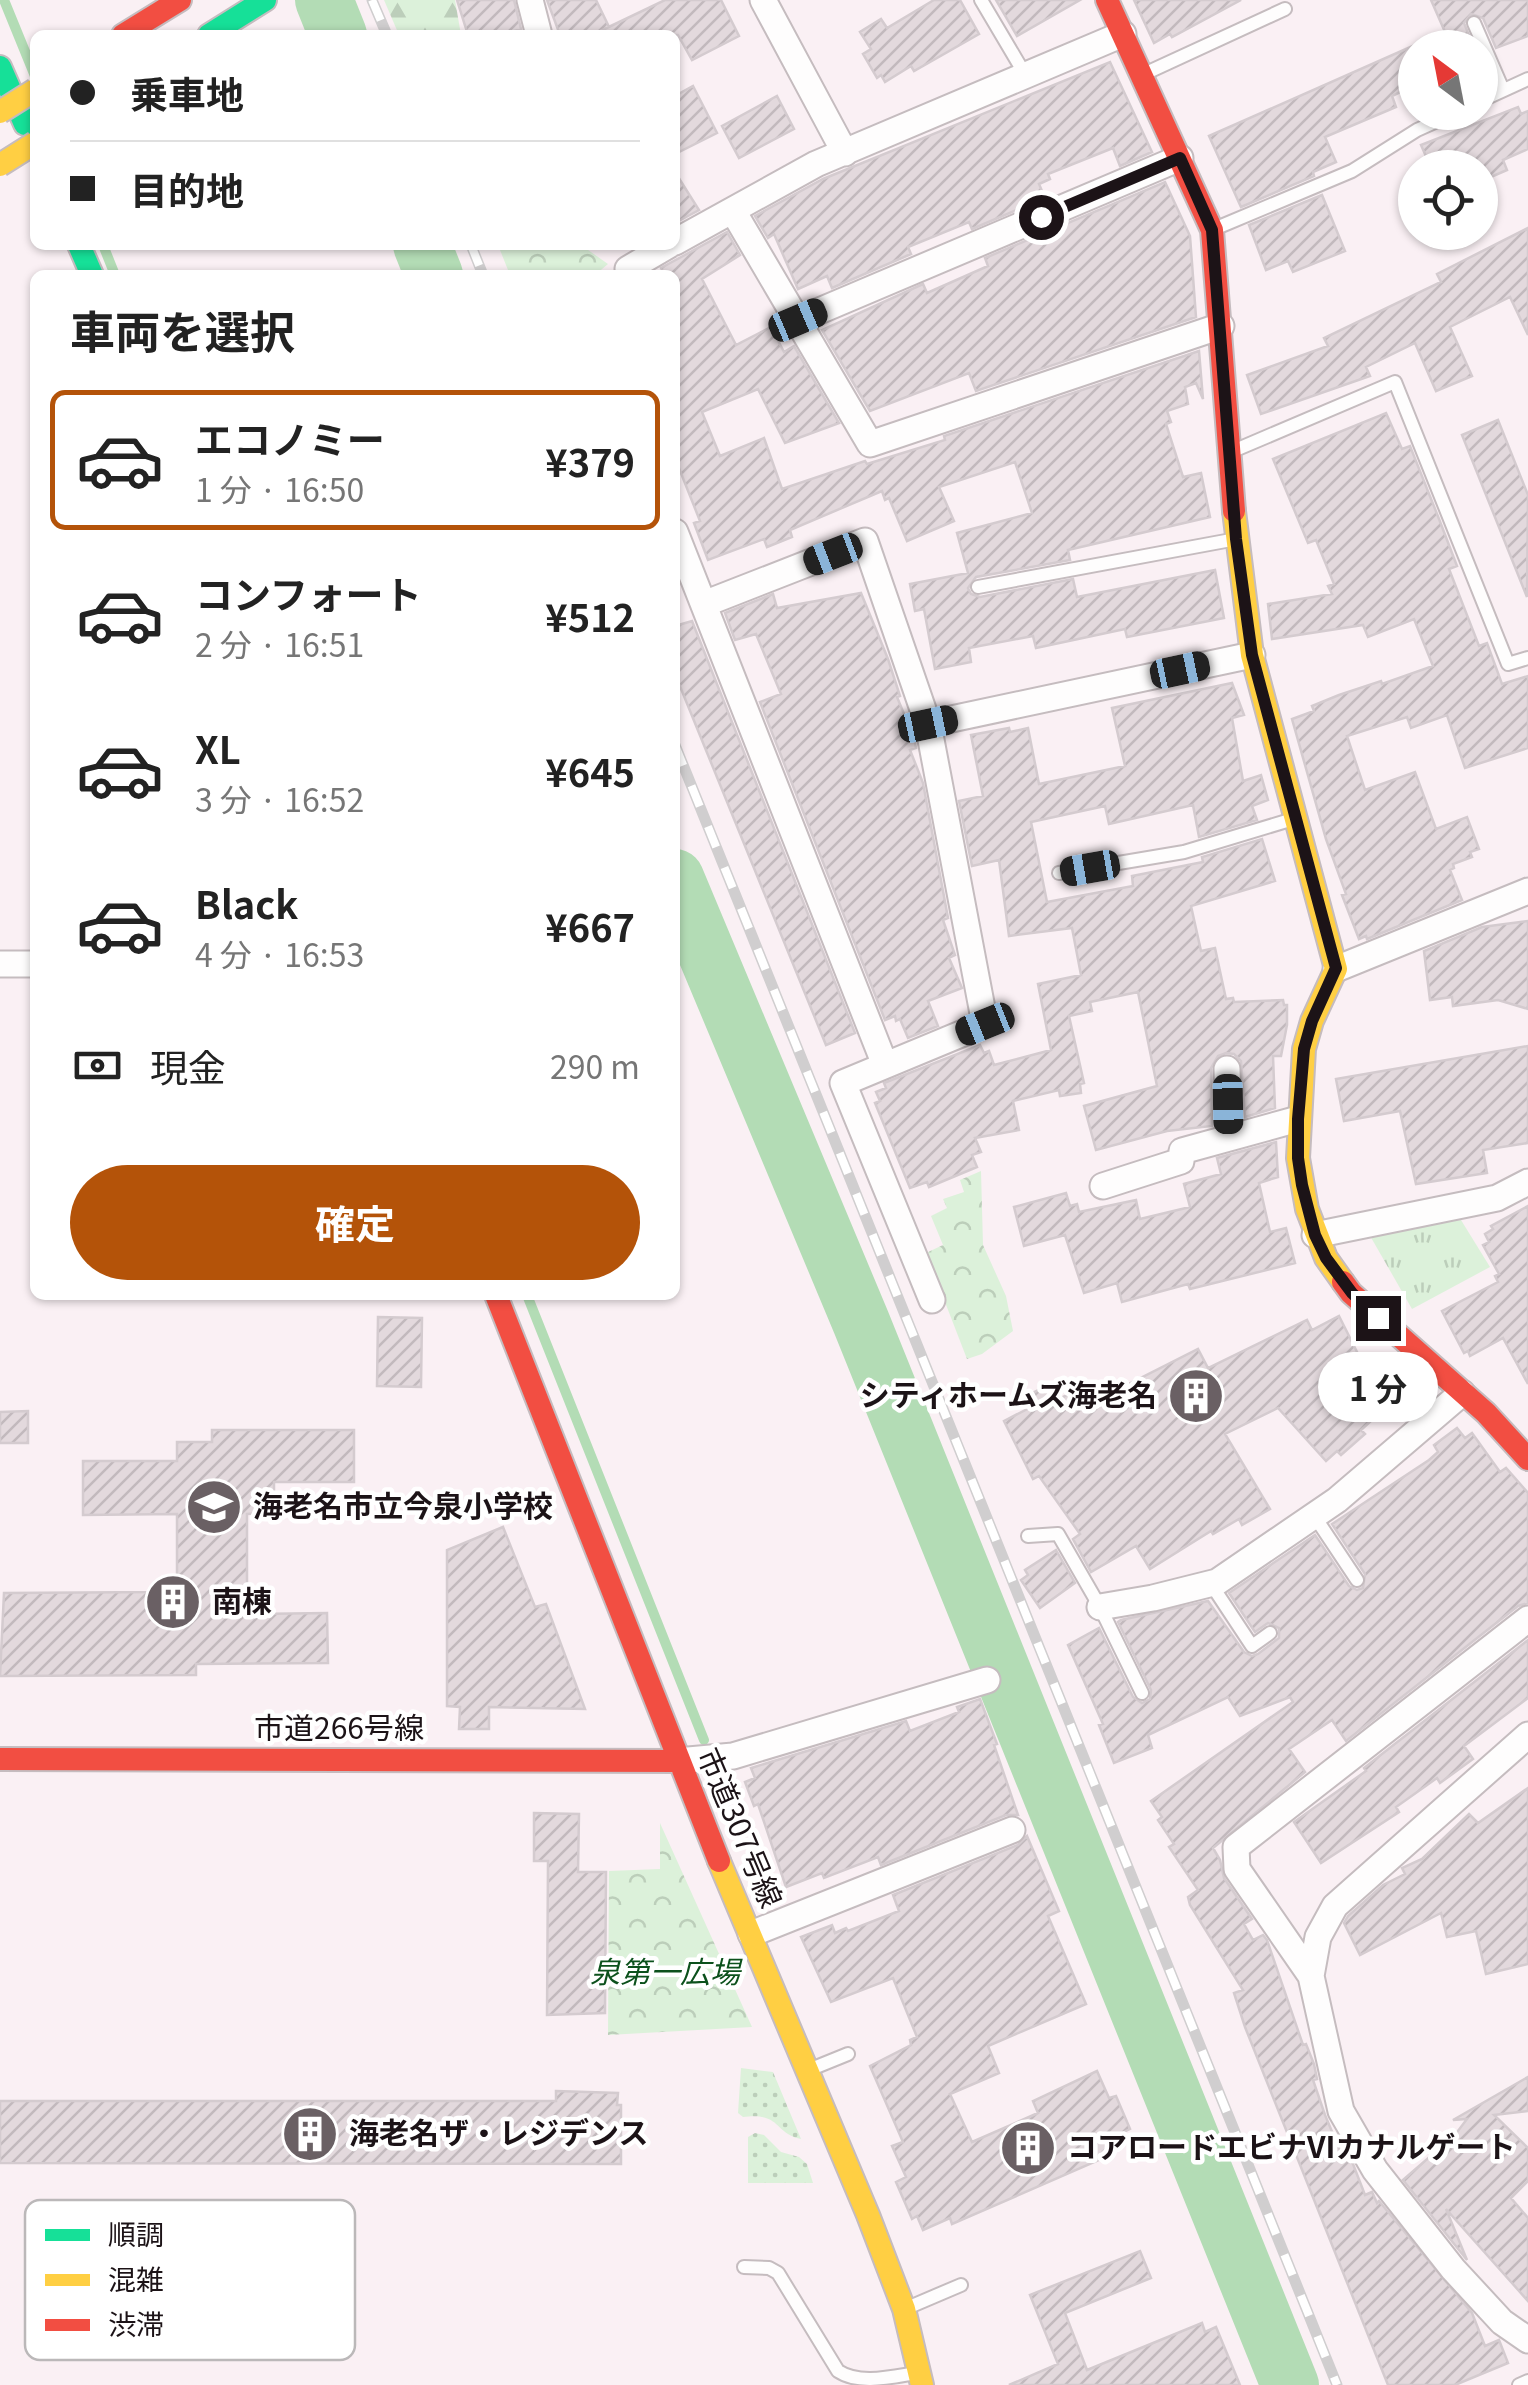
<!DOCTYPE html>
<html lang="ja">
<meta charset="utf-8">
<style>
:root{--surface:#fff;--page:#f6f6f6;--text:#222;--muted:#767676;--line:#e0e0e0;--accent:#b45309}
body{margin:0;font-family:Georgia,"Noto Sans JP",serif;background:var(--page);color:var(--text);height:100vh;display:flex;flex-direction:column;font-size:38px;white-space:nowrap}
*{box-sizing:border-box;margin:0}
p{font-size:32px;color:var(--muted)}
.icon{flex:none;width:55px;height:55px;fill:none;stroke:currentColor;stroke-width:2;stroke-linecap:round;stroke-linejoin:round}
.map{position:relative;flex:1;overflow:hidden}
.side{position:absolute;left:30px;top:270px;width:650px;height:1030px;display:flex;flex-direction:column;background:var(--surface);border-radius:15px;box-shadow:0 2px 8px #0004}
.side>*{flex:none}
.hud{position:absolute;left:30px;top:30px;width:650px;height:220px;border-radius:15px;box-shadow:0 2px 8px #0004;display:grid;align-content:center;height:220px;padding:0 40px;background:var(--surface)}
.needle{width:65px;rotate:328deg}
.fabs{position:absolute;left:1398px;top:30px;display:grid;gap:20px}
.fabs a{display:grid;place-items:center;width:100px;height:100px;border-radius:50%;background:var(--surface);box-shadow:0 2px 8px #0004;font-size:50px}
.end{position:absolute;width:45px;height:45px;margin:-22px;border:12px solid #1c1317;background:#fff;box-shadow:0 0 0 5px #fff}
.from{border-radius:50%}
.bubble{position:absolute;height:70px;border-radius:35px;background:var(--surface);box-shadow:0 2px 8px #0004;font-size:32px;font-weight:700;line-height:70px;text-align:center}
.car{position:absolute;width:30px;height:60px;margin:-30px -15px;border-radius:12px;box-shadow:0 0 8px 2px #0007;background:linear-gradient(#222 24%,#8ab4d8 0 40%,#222 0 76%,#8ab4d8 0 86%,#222 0)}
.hud b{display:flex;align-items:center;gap:35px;height:95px;font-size:38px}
.hud b+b{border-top:2px solid var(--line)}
.hud i{width:25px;height:25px;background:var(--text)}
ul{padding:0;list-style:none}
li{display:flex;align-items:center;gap:30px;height:140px;margin:0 20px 15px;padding:0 20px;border:5px solid transparent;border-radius:15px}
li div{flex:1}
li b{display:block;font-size:38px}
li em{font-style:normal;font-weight:700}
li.selected{border-color:var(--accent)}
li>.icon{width:90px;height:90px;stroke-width:1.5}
h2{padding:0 40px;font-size:45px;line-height:120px}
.pay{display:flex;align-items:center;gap:25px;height:110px;padding:0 40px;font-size:38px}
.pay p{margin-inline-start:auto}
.button{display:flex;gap:20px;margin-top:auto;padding:20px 40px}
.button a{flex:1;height:115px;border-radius:60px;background:var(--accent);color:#fff;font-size:40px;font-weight:700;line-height:115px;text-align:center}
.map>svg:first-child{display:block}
.grass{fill:url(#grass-tufts)}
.forest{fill:url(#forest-firs)}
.park{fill:url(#park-crowns)}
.garden{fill:url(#garden-dots)}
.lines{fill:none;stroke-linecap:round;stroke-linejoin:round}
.stream{stroke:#b3dcb5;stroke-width:10}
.river{stroke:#b3dcb5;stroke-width:58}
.building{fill:url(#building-hatch);stroke:#d4cbcf;stroke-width:2.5}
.lane-casing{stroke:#c5bcbf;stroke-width:16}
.street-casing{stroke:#c5bcbf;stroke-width:29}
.fast-casing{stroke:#c5bcbf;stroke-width:26}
.slow-casing{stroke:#c5bcbf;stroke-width:26}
.jam-casing{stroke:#c5bcbf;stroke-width:26}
.lane{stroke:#fefdfd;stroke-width:12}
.street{stroke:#fefdfd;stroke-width:25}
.fast{stroke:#16e098;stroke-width:22}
.slow{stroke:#ffcf43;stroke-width:22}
.jam{stroke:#f24e42;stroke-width:22}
.rail-casing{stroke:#d0cecf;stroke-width:11}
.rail{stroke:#fff;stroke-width:8;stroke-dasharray:22;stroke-linecap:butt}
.slow-bridge-casing{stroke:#c5bcbf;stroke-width:26;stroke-linecap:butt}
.slow-bridge{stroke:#ffcf43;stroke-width:22}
.route{stroke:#1c1317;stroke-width:12}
.labels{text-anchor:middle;stroke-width:9;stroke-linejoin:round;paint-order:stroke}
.poi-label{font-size:30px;font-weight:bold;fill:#1c1317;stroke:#fff;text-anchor:start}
.street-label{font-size:30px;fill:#1c1317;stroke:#fff}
.park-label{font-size:30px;font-style:italic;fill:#0c511c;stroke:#fff}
.key{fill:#fff;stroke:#bbb8b9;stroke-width:2.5}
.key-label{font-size:28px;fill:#1c1317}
</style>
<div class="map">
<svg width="1528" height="2385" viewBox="0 0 1528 2385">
<defs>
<pattern id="grass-tufts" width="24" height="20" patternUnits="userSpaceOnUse" patternTransform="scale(2.5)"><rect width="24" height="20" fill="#dcf1da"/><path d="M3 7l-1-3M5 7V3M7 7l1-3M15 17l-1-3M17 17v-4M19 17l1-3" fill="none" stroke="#bcceba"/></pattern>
<pattern id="forest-firs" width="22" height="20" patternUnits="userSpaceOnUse" patternTransform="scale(2.5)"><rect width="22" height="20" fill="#dcf1da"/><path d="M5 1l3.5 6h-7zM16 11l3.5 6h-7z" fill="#bcceba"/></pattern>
<pattern id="park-crowns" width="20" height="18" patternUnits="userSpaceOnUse" patternTransform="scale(2.5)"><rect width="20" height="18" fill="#dcf1da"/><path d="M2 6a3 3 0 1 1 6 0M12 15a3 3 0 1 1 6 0" fill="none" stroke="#bcceba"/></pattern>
<pattern id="garden-dots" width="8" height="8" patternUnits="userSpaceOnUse" patternTransform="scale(2.5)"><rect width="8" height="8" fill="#dcf1da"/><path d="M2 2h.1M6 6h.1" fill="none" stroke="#bcceba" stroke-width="1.8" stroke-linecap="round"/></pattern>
<pattern id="building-hatch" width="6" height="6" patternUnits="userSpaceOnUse" patternTransform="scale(2.5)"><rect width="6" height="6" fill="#e3d9dd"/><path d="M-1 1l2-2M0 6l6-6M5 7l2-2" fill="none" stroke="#c2b9bd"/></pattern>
</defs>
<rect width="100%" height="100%" fill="#faf0f4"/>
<path class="grass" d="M1461 1220 1490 1267 1412 1309 1369 1234Z"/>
<path class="forest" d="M384 0H455L461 35H399Z"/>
<path class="park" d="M498 245H581L608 264 595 275H510Z
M981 1171 983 1245 1006 1296 1013 1331 982 1354 967 1359 926 1253 943 1245 931 1216 947 1208 943 1199 964 1192 960 1180Z
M660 1823 752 2027 608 2035 609 1871 660 1869Z"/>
<path class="garden" d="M741 2068 773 2072 801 2139C773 2133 782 2112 743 2117L738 2113Z
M755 2133 764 2135 781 2152 799 2157 807 2164 813 2183H748V2137Z"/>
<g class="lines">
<path class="stream" d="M4 0 35 76
M103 245 115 275
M527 1295 704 1740"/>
<path class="river" d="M324 0 338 35
M422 245 434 275
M675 878 861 1322 1290 2385"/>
</g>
<path class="building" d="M457 0H514L521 29 501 35H468Z
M547 0H596L609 27 592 35H560Z
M665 0H721L739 36 692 60 678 35H592Z
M934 0H960L979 34 914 71 911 66 885 82 881 75 877 78 863 54 871 49 860 32 881 19 887 28Z
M996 0H1080L1017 36Z
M1134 0H1241L1172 37 1170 34 1154 43Z
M1431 0H1528V36L1496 48 1483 18 1471 14 1464 23 1474 48H1452Z
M1415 45V85L1392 96 1396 107 1325 137 1336 162 1313 172 1314 176 1241 207 1209 136Z
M1110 62 1152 152 1120 166 1113 148 1048 174 1050 179 1039 184 1045 198 972 229 969 222 908 247 911 254 832 288 827 276 798 289 774 234 768 238 755 216 823 179Z
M693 86 717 133 675 154V96Z
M777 96 794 129 739 158 722 126Z
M1518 107 1521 114 1528 111V149L1503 160 1507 170 1484 180 1480 168H1431L1421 145Z
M675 172 699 210 675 223Z
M1165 182 1190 236 1196 317 976 391 969 373 870 411 822 330 923 284 927 293 988 266 985 258Z
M1322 195 1345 251 1293 272 1288 261 1266 270 1249 225Z
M1528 228V335L1510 297 1450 327 1472 376 1436 391 1415 343 1366 367 1370 376 1261 414 1247 375 1328 346 1324 338 1441 282 1437 274Z
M727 232 740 255 702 279 736 345 771 327 784 352 794 346 839 423 785 443 758 389 702 412 720 456 764 438 782 489 865 461 867 464 945 440 944 436 1199 351 1203 399 1196 383 1185 387 1188 404 1167 411 1171 422 1166 424 1183 477 1201 473 1210 517 1068 550 1070 560 976 577 968 588 971 594 980 597 1073 579 1077 597 1215 570 1224 618 1127 637 1125 629 1036 648 1033 636 969 648 971 662 935 669 924 609 915 611 910 584 968 573 957 533 1032 513 1015 462 939 487 954 521 907 541 889 498 885 500 882 491 790 530 792 537 767 547 764 539 708 560 694 523 700 521 675 458V275H665L661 268Z
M1386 413 1402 449 1410 446 1439 519 1457 566 1449 569 1479 646 1487 643 1502 684 1528 676V748L1465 768 1447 715 1411 728 1407 717 1347 736 1365 790 1415 772 1436 829 1467 817 1479 849 1470 852 1472 857 1453 864 1454 868 1450 870 1462 900 1367 939 1366 936 1359 939 1342 895 1346 894 1326 839 1292 719 1314 711 1312 706 1339 695 1381 681 1382 684 1433 666 1414 619 1368 637 1363 625 1272 639 1268 604 1332 594 1328 586 1334 584 1316 540 1308 543 1273 459Z
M1498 420 1528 495 1527 597 1462 435Z
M861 593 888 659 900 696 897 697 914 738 916 748 910 750 923 783 948 918 943 920 955 955 949 958 962 988 928 1001 938 1026 908 1038 900 1019 896 1021 895 1016 885 1020 760 702 781 694 756 634 735 640 725 613 773 594 777 608Z
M692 621 855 1033 826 1045 675 674V626Z
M1232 683 1244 715 1232 718 1243 781 1261 775 1268 800 1252 806 1257 820 1199 837 1193 805 1109 824 1105 806 1031 822 1047 902 1133 886 1132 876 1203 862 1202 857 1262 839 1275 881 1191 906 1201 951 1215 948 1226 999 1233 998 1234 1002 1283 1000 1284 1005H1287V1025L1281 1056H1273L1275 1108 1245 1117 1241 1061 1234 1054 1226 1053 1218 1056 1211 1068 1212 1126 1167 1131 1096 1150 1084 1106 1157 1086 1138 992 1090 1002 1092 1011 1069 1016 1084 1083 1080 1084 1081 1093 1060 1096 1059 1090 1013 1101 1019 1130 975 1138 981 1152 972 1155 977 1167 929 1187 927 1182 910 1188 875 1103 880 1101 876 1092 886 1088 884 1083 980 1045 984 1053 989 1051 994 1065 1051 1050 1038 984 1081 975 1072 928 1009 936 999 860 972 866 959 801 983 796 971 735 1009 728 1010 732 1028 728 1039 784 1125 766 1112 708Z
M1528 921V1009L1498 1000 1453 1006 1452 997 1430 1000 1424 951 1482 927Z
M1528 1046V1143L1483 1150 1487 1173 1416 1184 1400 1111 1344 1121 1336 1079Z
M1276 1142 1278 1177 1259 1183 1270 1232 1286 1228 1295 1263 1190 1289 1188 1284 1122 1302 1117 1283 1084 1293 1065 1235 1024 1246 1014 1207 1066 1193 1070 1206 1077 1204 1079 1212 1136 1200 1140 1219 1190 1207 1184 1184 1221 1174 1217 1158Z
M1528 1206V1384L1503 1338 1470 1356 1468 1351 1464 1353 1442 1311 1498 1282 1495 1276 1499 1274 1483 1245 1489 1242 1485 1234 1493 1229 1491 1226Z
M1339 1316 1358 1354 1339 1363 1382 1411 1361 1430 1365 1434 1341 1455 1337 1451 1326 1461 1278 1408 1225 1434 1270 1509 1242 1525 1239 1519 1213 1534 1211 1531 1150 1569 1136 1546 1091 1572 1073 1539 1080 1534 1039 1476 1033 1479 1004 1421 1033 1406 1028 1395 1053 1383 1061 1398 1085 1385 1093 1402 1198 1349 1208 1368 1307 1320 1312 1330Z
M378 1317 422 1318 421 1387 377 1386Z
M28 1411V1443H0V1412Z
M1457 1428 1465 1438 1472 1433 1500 1472 1506 1468 1528 1493V1603L1518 1606 1346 1741 1332 1720 1289 1749 1305 1772 1213 1848 1220 1860 1224 1878 1252 1919 1244 1924 1253 1940 1263 1935 1267 1940 1303 2045 1306 2044 1314 2064 1317 2079 1313 2080 1325 2115 1341 2153 1345 2151 1353 2164 1365 2195 1372 2192 1377 2203 1379 2201 1472 2313 1485 2346 1499 2340 1508 2363 1455 2385H1388L1245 2027 1234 1993 1243 1990 1190 1905 1188 1897 1198 1890 1169 1847 1174 1844 1158 1820 1162 1817 1151 1801 1293 1702 1290 1697 1240 1716 1228 1697 1148 1735 1152 1748 1114 1763 1099 1725 1103 1724 1068 1645 1099 1628 1133 1697 1142 1703 1150 1699 1151 1690 1118 1622 1121 1620 1208 1601 1244 1652 1252 1656 1258 1654 1279 1638V1628L1268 1623 1255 1632 1229 1593 1315 1535 1349 1586 1357 1590 1363 1588 1365 1574 1332 1524 1429 1460 1438 1452 1434 1445Z
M212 1430H354V1482H274V1502L262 1513 247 1514V1614L327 1613 328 1663 196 1664V1675L0 1676 4 1593 159 1592V1581H177V1514L83 1515V1461H177V1442H212Z
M503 1527 535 1607 546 1604 585 1709 489 1707V1729H459L460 1707 447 1706V1550Z
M1056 1550 1075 1583 1040 1608 1021 1580 1028 1575 1025 1570Z
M1528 1640V1698L1464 1746 1473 1759 1440 1783 1437 1778 1396 1807 1399 1812 1321 1863 1294 1822 1366 1771 1364 1768Z
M980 1699 997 1744 994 1745 1018 1815H1006L881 1865 878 1857 824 1878 822 1873 786 1887 758 1804 754 1806 745 1782 755 1778 751 1768 906 1721 910 1731 959 1712 957 1707Z
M1528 1788V1964L1486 1974 1476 1931 1447 1937 1441 1913 1360 1955 1344 1923 1348 1916 1383 1885 1405 1874 1402 1868 1422 1859 1469 1814 1478 1823Z
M534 1813 579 1814 578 1872H606L605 2013 547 2015 548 1861H534Z
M1027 1836 1059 1911 1048 1916 1086 2004 988 2046 999 2073 950 2094 972 2142 1038 2113 1033 2101 1097 2071 1109 2098 1116 2096 1130 2129 1122 2133 1126 2141 1103 2151 1106 2157 952 2224 950 2218 923 2230 917 2216 912 2219 896 2182 906 2177 892 2146 903 2142 870 2066 911 2045 910 2040 917 2037 893 1978 831 2002 801 1937 832 1925 835 1933 846 1928 848 1931 899 1911 893 1895 1018 1845Z
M1528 2077V2111L1494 2115 1528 2148V2181L1511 2198 1528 2218V2301L1446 2209 1467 2260 1403 2180 1455 2135 1467 2119 1453 2120Z
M556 2091 618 2093 617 2105H621V2164L0 2163V2101H556Z
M1140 2251 1151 2278 1065 2313 1087 2370 1202 2323 1205 2332 1216 2327 1240 2385H1009L1058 2364 1030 2295Z"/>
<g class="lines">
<g class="lane-casing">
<path id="lane" d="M981 0 1026 76
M1474 23 1503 90
M1144 74 1285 9
M1480 101 1528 79
M1214 229 1352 171 1417 130 1457 112
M1233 451 1395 382 1508 664 1528 658
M978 587 1231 540
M1059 873 1184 852 1290 820
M1315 1517 1357 1580
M1028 1536 1058 1534 1100 1607 1142 1693
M1211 1584 1252 1646 1270 1633
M811 2069 848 2054
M744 2267 769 2268 778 2273 838 2371C859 2385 891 2377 916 2373
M907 2308 961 2285
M1519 2385 1528 2381"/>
</g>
<g class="street-casing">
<path id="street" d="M530 0 539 35
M763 0 845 153
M733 211 870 444 1221 326
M675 242 816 164 1123 34
M628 269 669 245
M798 320 1180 158
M675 532 885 1065
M704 604 865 541 928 724 985 1024 843 1083 932 1300
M928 724 1252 655
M0 964H35
M1336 969 1528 891
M1227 1069 1229 1138
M1103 1186 1181 1161 1182 1151 1298 1119
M1315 1235 1497 1198 1528 1182
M1100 1607 1153 1598 1217 1582 1337 1500 1462 1393
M1528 1619 1236 1847 1237 1869 1311 1976 1341 2111 1375 2170 1453 2269 1502 2322 1528 2340
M677 1761 733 1756 987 1680
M751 1934 1012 1830
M1311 1976 1318 1937 1335 1906 1528 1735"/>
</g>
<g class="fast-casing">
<path id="fast" d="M209 35 265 0
M0 67 25 124
M79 245 92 275"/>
</g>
<g class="slow-casing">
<path id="slow" d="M1234 511 1252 655 1336 969 1312 1021 1304 1049 1298 1158 1307 1209 1326 1258 1343 1282
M719 1861 868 2215 904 2309 922 2385"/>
</g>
<g class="jam-casing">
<path id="jam" d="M1107 0 1212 230 1234 511
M123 35 180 0
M1343 1282 1351 1293 1486 1413 1528 1459
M496 1295 719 1861
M0 1759 677 1761"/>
</g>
<use href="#lane" class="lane"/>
<use href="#street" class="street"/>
<use href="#fast" class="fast"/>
<use href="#slow" class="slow"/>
<use href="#jam" class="jam"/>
<g class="rail-casing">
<path id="rail" d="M372 0 387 35
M471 245 483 275
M675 745 1337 2385"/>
</g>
<use href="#rail" class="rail"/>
<g class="slow-bridge-casing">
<path id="slow-bridge" d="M0 112 35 90
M0 165 35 143"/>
</g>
<use href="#slow-bridge" class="slow-bridge"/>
</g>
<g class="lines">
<path class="route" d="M1041 217 1180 158 1212 230 1236 539 1252 655 1336 968 1312 1021 1304 1049 1298 1119V1158L1302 1185 1315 1235 1326 1258 1352 1293 1378 1318"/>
</g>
<defs>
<g id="building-disc" transform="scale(2.875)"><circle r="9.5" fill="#6a6064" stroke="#fff"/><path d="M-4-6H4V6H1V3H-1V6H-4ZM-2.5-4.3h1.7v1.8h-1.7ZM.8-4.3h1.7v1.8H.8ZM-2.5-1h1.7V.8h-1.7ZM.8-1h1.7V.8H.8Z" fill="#fff"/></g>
<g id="school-disc" transform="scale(2.875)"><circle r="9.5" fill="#6a6064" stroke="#fff"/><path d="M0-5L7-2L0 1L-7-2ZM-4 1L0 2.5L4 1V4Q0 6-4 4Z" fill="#fff"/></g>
</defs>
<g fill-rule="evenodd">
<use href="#building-disc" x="1196" y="1396"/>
<use href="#school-disc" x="214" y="1507"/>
<use href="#building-disc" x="173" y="1602"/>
<use href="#building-disc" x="310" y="2134"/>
<use href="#building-disc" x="1028" y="2148"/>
</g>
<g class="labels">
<g class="poi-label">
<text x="1157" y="1406" text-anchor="end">シティホームズ海老名</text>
<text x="253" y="1517">海老名市立今泉小学校</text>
<text x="212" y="1612">南棟</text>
<text x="349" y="2144">海老名ザ・レジデンス</text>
<text x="1067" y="2158">コアロードエビナVIカナルゲート</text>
</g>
<g class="street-label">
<text x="339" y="1739">市道266号線</text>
<text transform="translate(739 1828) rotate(67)" y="10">市道307号線</text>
</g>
<g class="park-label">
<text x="665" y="1983">泉第一広場</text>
</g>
</g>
<rect x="25" y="2200" width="330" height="160" rx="15" class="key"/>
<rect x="45" y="2229" width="45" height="12" fill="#16e098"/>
<rect x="45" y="2274" width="45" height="12" fill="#ffcf43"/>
<rect x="45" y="2319" width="45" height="12" fill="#f24e42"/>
<g class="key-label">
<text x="108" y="2245">順調</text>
<text x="108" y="2290">混雑</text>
<text x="108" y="2335">渋滞</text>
</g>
</svg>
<div class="fabs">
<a><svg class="needle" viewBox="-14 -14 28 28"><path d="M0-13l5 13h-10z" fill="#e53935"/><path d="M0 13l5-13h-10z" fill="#767676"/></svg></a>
<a><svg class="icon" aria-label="locate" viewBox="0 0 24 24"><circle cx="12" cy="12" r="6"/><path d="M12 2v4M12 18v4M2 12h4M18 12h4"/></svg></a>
</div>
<i class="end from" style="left:1041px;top:217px"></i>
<i class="end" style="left:1378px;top:1318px"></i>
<div class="bubble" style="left:1318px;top:1352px;width:120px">1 分</div>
<i class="car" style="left:798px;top:320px;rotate:67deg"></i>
<i class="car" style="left:833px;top:554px;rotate:249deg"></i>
<i class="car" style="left:1180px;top:670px;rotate:78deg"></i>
<i class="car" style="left:928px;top:724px;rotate:78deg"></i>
<i class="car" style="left:1090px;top:868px;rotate:260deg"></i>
<i class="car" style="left:985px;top:1024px;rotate:248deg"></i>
<i class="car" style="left:1228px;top:1104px;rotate:179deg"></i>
<div class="hud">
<b><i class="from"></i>乗車地</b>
<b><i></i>目的地</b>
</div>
<section class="side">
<h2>車両を選択</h2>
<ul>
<li class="selected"><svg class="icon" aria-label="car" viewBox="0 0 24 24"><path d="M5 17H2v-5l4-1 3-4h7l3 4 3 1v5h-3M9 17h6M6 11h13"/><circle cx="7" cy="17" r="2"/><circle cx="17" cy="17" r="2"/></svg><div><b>エコノミー</b><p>1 分 · 16:50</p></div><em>¥379</em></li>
<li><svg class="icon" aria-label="car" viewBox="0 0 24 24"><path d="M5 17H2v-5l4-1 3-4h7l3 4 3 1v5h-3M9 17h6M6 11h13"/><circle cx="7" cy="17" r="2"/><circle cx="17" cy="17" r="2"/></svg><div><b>コンフォート</b><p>2 分 · 16:51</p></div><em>¥512</em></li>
<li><svg class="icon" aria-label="car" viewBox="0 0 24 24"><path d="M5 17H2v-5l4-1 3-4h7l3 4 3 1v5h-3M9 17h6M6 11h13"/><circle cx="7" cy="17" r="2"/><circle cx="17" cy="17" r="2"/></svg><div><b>XL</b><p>3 分 · 16:52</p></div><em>¥645</em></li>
<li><svg class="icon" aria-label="car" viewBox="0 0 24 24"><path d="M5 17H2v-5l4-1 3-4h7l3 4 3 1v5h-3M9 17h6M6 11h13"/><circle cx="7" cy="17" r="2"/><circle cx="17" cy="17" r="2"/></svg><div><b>Black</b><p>4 分 · 16:53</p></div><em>¥667</em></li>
</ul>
<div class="pay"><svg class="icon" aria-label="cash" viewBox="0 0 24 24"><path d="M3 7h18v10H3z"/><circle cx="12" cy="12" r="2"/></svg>現金<p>290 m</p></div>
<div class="button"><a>確定</a></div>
</section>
</div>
